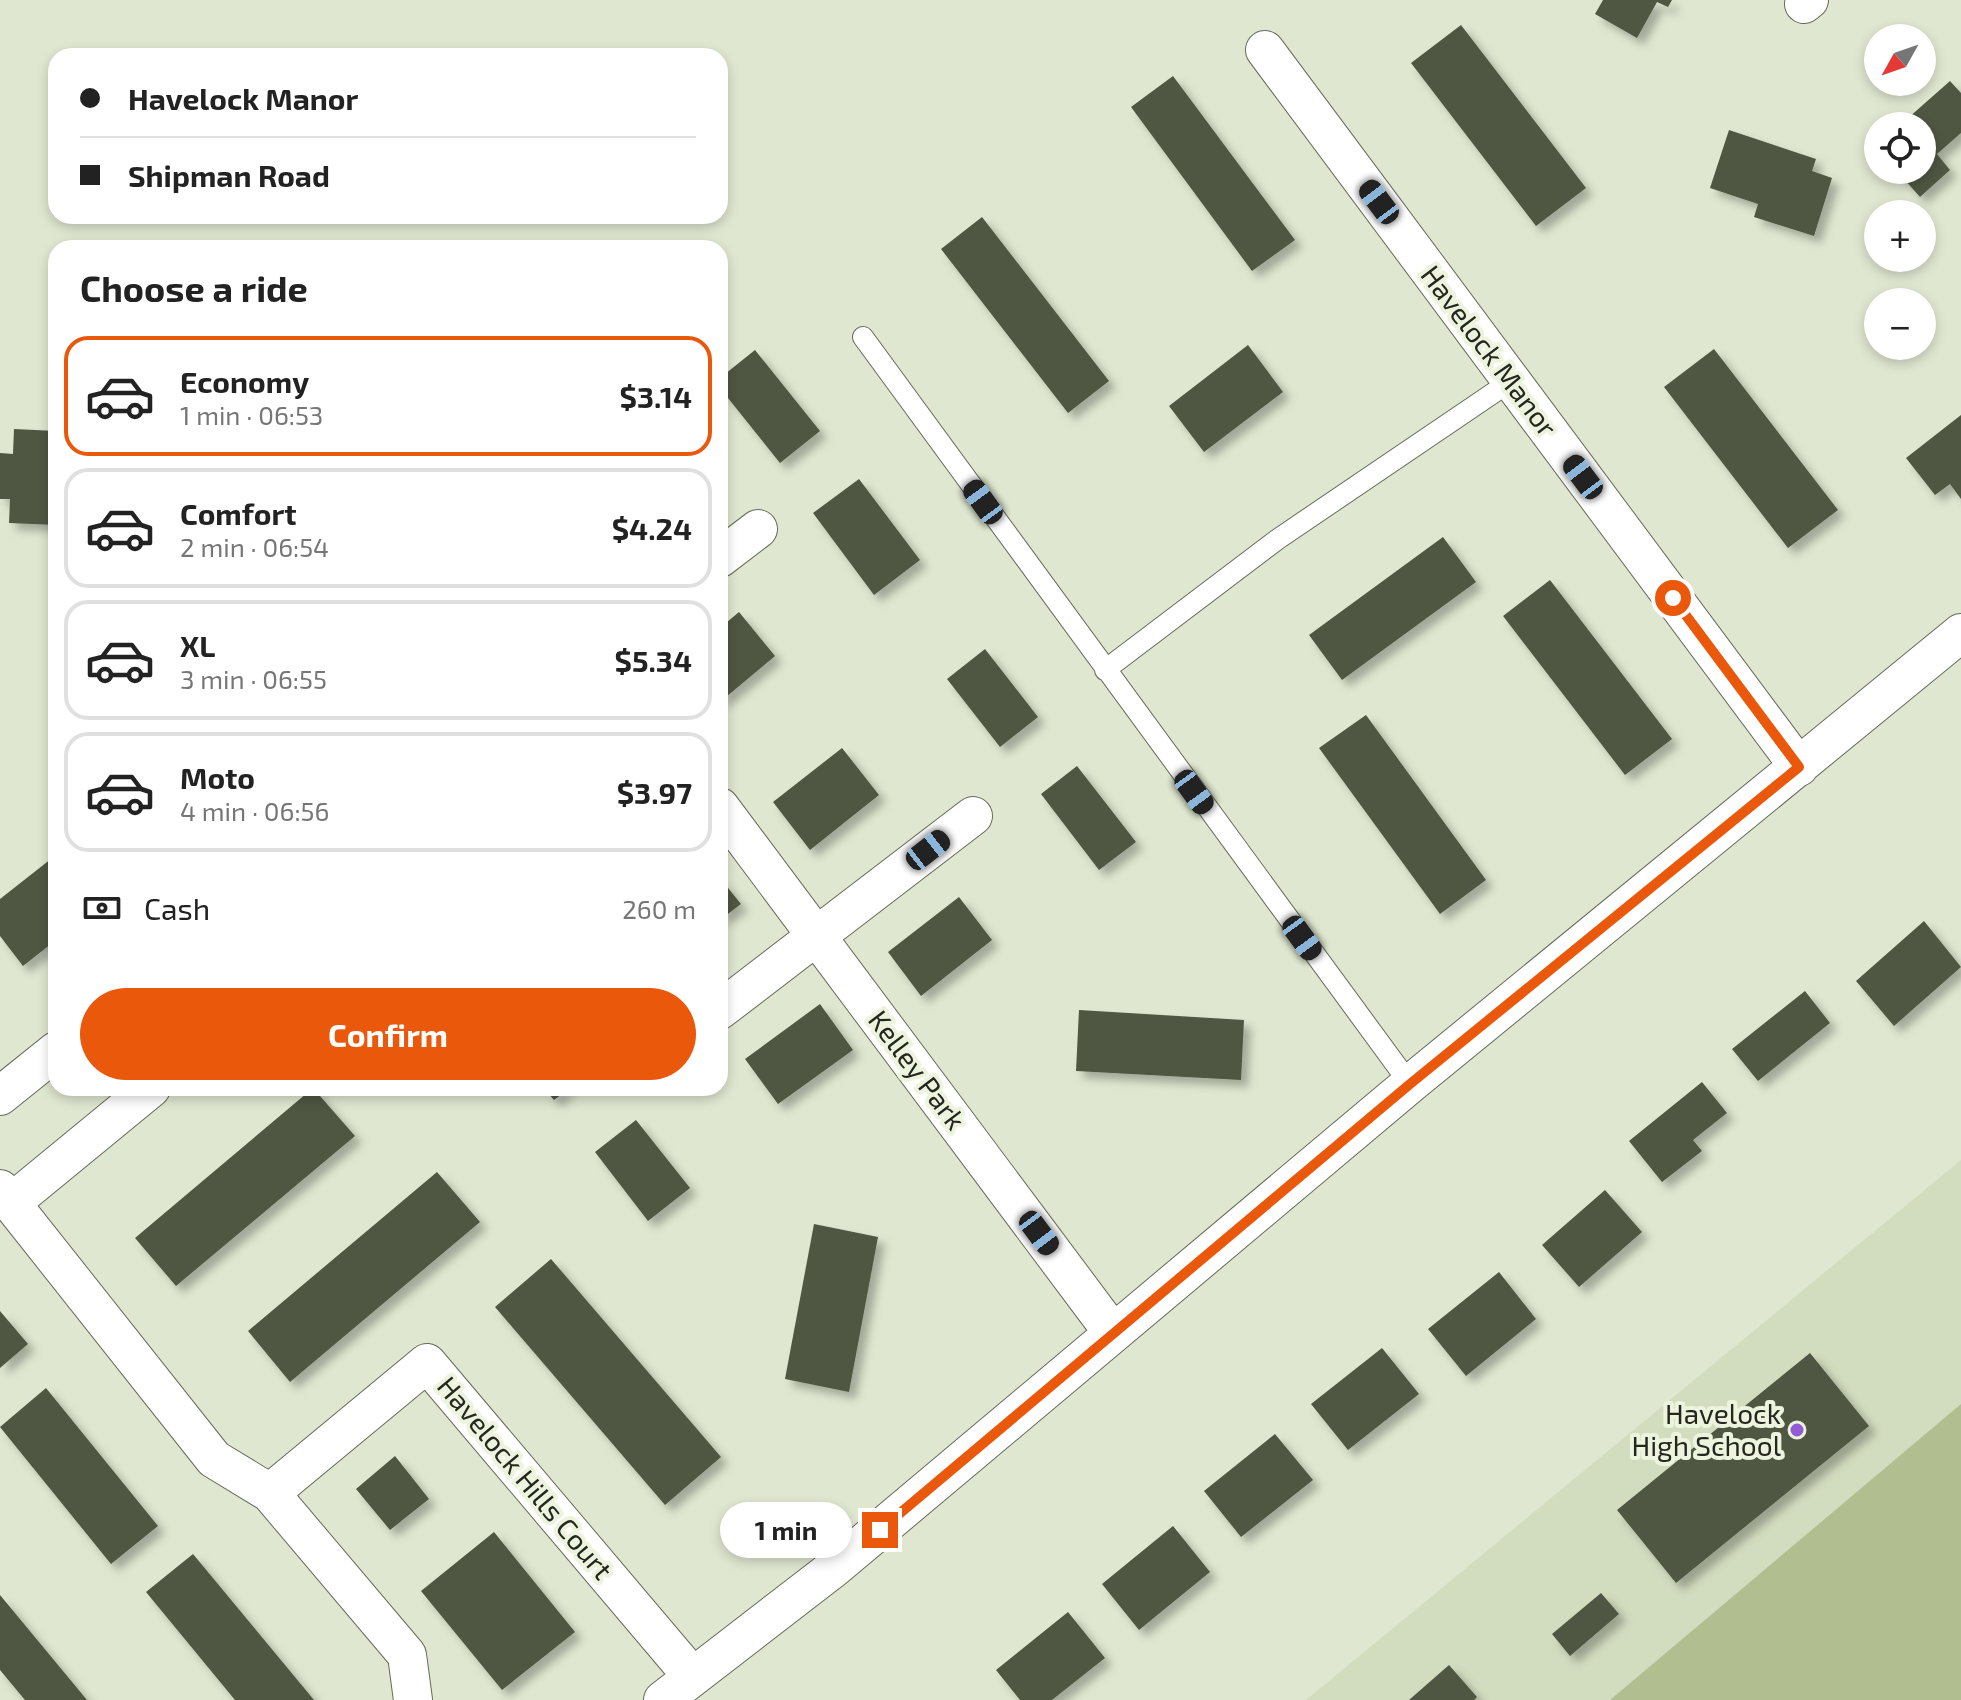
<!DOCTYPE html>
<meta charset="utf-8">
<style>
:root{--surface:#fff;--page:#f6f6f6;--text:#222;--muted:#767676;--line:#e0e0e0;--accent:#ea580c}
body{margin:0;font-family:"Exo 2",sans-serif;background:var(--page);color:var(--text);height:100vh;display:flex;flex-direction:column;font-size:30px;white-space:nowrap}
*{box-sizing:border-box;margin:0}
p{font-size:26px;color:var(--muted)}
.icon{flex:none;width:44px;height:44px;fill:none;stroke:currentColor;stroke-width:2;stroke-linecap:round;stroke-linejoin:round}
.map{position:relative;flex:1;overflow:hidden}
.side{position:absolute;left:48px;top:240px;width:680px;height:856px;display:flex;flex-direction:column;background:var(--surface);border-radius:24px;box-shadow:0 4px 12px #0003}
.side>*{flex:none}
.guide{position:absolute;left:48px;top:48px;width:680px;height:176px;border-radius:24px;box-shadow:0 4px 12px #0003;display:grid;align-content:center;height:176px;padding:0 32px;background:var(--surface)}
.needle{width:52px;rotate:230deg}
.buttons{position:absolute;left:1864px;top:24px;display:grid;gap:16px}
.buttons a{display:grid;place-items:center;width:72px;height:72px;border-radius:50%;background:var(--surface);box-shadow:0 4px 12px #0003;font-size:40px}
.end{position:absolute;width:36px;height:36px;margin:-18px;border:10px solid #ea580c;background:#fff;box-shadow:0 0 0 4px #fff}
.from{border-radius:50%}
.bubble{position:absolute;height:56px;border-radius:28px;background:var(--surface);box-shadow:0 4px 12px #0003;font-size:26px;font-weight:700;line-height:56px;text-align:center}
.car{position:absolute;width:24px;height:48px;margin:-24px -12px;border-radius:10px;box-shadow:0 0 6px 2px #0007;background:linear-gradient(#222 24%,#8ab4d8 0 40%,#222 0 76%,#8ab4d8 0 86%,#222 0)}
.guide b{display:flex;align-items:center;gap:28px;height:76px;font-size:30px}
.guide b+b{border-top:2px solid var(--line)}
.guide i{width:20px;height:20px;background:var(--text)}
ul{padding:0;list-style:none}
li{display:flex;align-items:center;gap:24px;height:120px;margin:0 16px 12px;padding:0 16px;border:4px solid var(--line);border-radius:24px}
li div{flex:1}
li b{display:block;font-size:30px}
li em{font-style:normal;font-weight:700}
li.selected{border-color:var(--accent)}
li>.icon{width:72px;height:72px;stroke-width:1.5}
h2{padding:0 32px;font-size:36px;line-height:96px}
.pay{display:flex;align-items:center;gap:20px;height:88px;padding:0 32px;font-size:30px}
.pay p{margin-inline-start:auto}
.action{display:flex;gap:16px;margin-top:auto;padding:16px 32px}
.action a{flex:1;height:92px;border-radius:48px;background:var(--accent);color:#fff;font-size:32px;font-weight:700;line-height:92px;text-align:center}
.map>svg:first-child{display:block}
.built{fill:#d2dcbf}
.green{fill:#b1bf90}
.building{fill:#505642;filter:url(#shadow)}
.lines{fill:none;stroke-linecap:round;stroke-linejoin:round}
.lane-casing{stroke:#656c57;stroke-width:22}
.street-casing{stroke:#656c57;stroke-width:40}
.lane{stroke:#fff;stroke-width:20}
.street{stroke:#fff;stroke-width:38}
.route{stroke:#ea580c;stroke-width:10}
.poi-dot{fill:#935cd4;stroke:#edf4dd;stroke-width:3}
.labels{text-anchor:middle;stroke-width:8;stroke-linejoin:round;paint-order:stroke}
.street-label{font-size:28px;fill:#24271f;stroke:#edf4dd}
.poi-label{font-size:28px;fill:#24271f;stroke:#edf4dd;text-anchor:end}
</style>
<div class="map">
<svg width="1961" height="1700" viewBox="0 0 1961 1700">
<defs>
<filter id="shadow"><feDropShadow dx="7" dy="7" stdDeviation="4" flood-color="#0004"/></filter>
</defs>
<rect width="100%" height="100%" fill="#dfe7d0"/>
<path class="built" d="M1961 1160V1700H1306Z"/>
<path class="green" d="M1961 1404V1700H1610Z"/>
<path class="building" d="M1603 0H1672L1668 7 1657 2 1637 38 1595 14Z
M1461 25 1586 188 1536 226 1411 63Z
M1173 76 1295 240 1252 271 1131 107Z
M1950 81 1961 93V133L1937 154 1950 170 1920 197 1896 170H1922V126H1899Z
M1729 130 1816 159 1812 171 1832 178 1814 236 1754 217 1758 204 1710 188Z
M982 217 1109 381 1068 413 941 249Z
M1248 345 1283 392 1204 452 1169 406Z
M1714 349 1838 510 1788 548 1664 387Z
M755 350 820 431 780 463 720 388V378Z
M1961 415V499L1950 484 1935 495 1906 458Z
M14 429 56 431V525L9 523 10 499H0V453L13 454Z
M859 479 920 560 874 595 813 513Z
M1443 537 1476 582 1342 680 1309 635Z
M1550 580 1672 739 1625 775 1503 616Z
M739 612 775 656 720 702V628Z
M985 649 1038 717 1000 747 947 679Z
M1366 715 1486 880 1440 914 1319 748Z
M842 748 879 795 810 850 773 802Z
M1077 766 1136 842 1099 870 1041 794Z
M56 855V940L23 966 0 936V899Z
M720 878 741 904 720 920Z
M959 897 992 940 921 996 888 952Z
M1924 921 1961 967 1894 1026 1856 981Z
M1805 991 1830 1023 1758 1081 1732 1049Z
M820 1004 853 1050 778 1104 745 1059Z
M1079 1010 1244 1020 1241 1080 1076 1071Z
M1702 1082 1727 1113 1693 1140 1702 1151 1662 1182 1629 1141Z
M313 1088 355 1136 176 1286 135 1238Z
M544 1088H570L554 1100Z
M636 1120 690 1188 648 1221 595 1152Z
M437 1172 480 1222 290 1382 248 1331Z
M1605 1190 1642 1232 1579 1287 1542 1245Z
M814 1224 878 1237 849 1392 785 1379Z
M551 1259 721 1457 665 1505 495 1307Z
M1499 1272 1536 1319 1466 1376 1428 1329Z
M0 1311 28 1344 0 1368Z
M1382 1348 1419 1394 1348 1450 1311 1404Z
M1810 1353 1869 1426 1676 1583 1617 1510Z
M46 1388 158 1526 111 1564 0 1427Z
M1275 1434 1313 1480 1241 1537 1204 1491Z
M395 1456 429 1499 390 1530 356 1489Z
M1173 1526 1210 1572 1139 1630 1102 1584Z
M494 1532 575 1632 502 1690 421 1591Z
M193 1554 314 1700H235L146 1592Z
M1601 1593 1619 1614 1570 1656 1552 1634Z
M0 1595 87 1700H25L0 1670Z
M1068 1612 1105 1658 1052 1700H1020L996 1670Z
M1449 1665 1477 1697 1474 1700H1409Z"/>
<g class="lines">
<g class="lane-casing">
<path id="lane" d="M863 337 1410 1084
M1105 670 1278 539 1511 381"/>
</g>
<g class="street-casing">
<path id="street" d="M1804 4 1809 0
M1265 50 1799 767
M720 558 758 529
M720 807 1113 1333
M720 1010 973 816
M0 1096 56 1051
M0 1189 214 1459 270 1493 407 1655 413 1700
M11 1203 151 1088
M270 1493 427 1363 692 1676
M663 1700 834 1568 1410 1084 1961 633"/>
</g>
<use href="#lane" class="lane"/>
<use href="#street" class="street"/>
</g>
<g class="lines">
<path class="route" d="M880 1530 1410 1084 1799 767 1673 598"/>
</g>
<circle class="poi-dot" cx="1797" cy="1430" r="8"/>
<g class="labels">
<g class="street-label">
<text transform="translate(1489 351) rotate(53)" y="10">Havelock Manor</text>
<text transform="translate(917 1070) rotate(53)" y="10">Kelley Park</text>
<text transform="translate(525 1478) rotate(50)" y="10">Havelock Hills Court</text>
</g>
<g class="poi-label">
<text x="1781" y="1424">Havelock<tspan x="1781" dy="32">High School</tspan></text>
</g>
</g>
</svg>
<div class="buttons">
<a><svg class="needle" viewBox="-14 -14 28 28"><path d="M0-13l5 13h-10z" fill="#e53935"/><path d="M0 13l5-13h-10z" fill="#767676"/></svg></a>
<a><svg class="icon" aria-label="locate" viewBox="0 0 24 24"><circle cx="12" cy="12" r="6"/><path d="M12 2v4M12 18v4M2 12h4M18 12h4"/></svg></a>
<a>+</a>
<a>−</a>
</div>
<i class="end from" style="left:1673px;top:598px"></i>
<i class="end" style="left:880px;top:1530px"></i>
<div class="bubble" style="left:720px;top:1502px;width:132px">1 min</div>
<i class="car" style="left:1379px;top:202px;rotate:323deg"></i>
<i class="car" style="left:1583px;top:477px;rotate:323deg"></i>
<i class="car" style="left:983px;top:502px;rotate:324deg"></i>
<i class="car" style="left:1194px;top:792px;rotate:144deg"></i>
<i class="car" style="left:928px;top:850px;rotate:52deg"></i>
<i class="car" style="left:1302px;top:938px;rotate:144deg"></i>
<i class="car" style="left:1039px;top:1233px;rotate:143deg"></i>
<div class="guide">
<b><i class="from"></i>Havelock Manor</b>
<b><i></i>Shipman Road</b>
</div>
<section class="side">
<h2>Choose a ride</h2>
<ul>
<li class="selected"><svg class="icon" aria-label="car" viewBox="0 0 24 24"><path d="M5 17H2v-5l4-1 3-4h7l3 4 3 1v5h-3M9 17h6M6 11h13"/><circle cx="7" cy="17" r="2"/><circle cx="17" cy="17" r="2"/></svg><div><b>Economy</b><p>1 min · 06:53</p></div><em>$3.14</em></li>
<li><svg class="icon" aria-label="car" viewBox="0 0 24 24"><path d="M5 17H2v-5l4-1 3-4h7l3 4 3 1v5h-3M9 17h6M6 11h13"/><circle cx="7" cy="17" r="2"/><circle cx="17" cy="17" r="2"/></svg><div><b>Comfort</b><p>2 min · 06:54</p></div><em>$4.24</em></li>
<li><svg class="icon" aria-label="car" viewBox="0 0 24 24"><path d="M5 17H2v-5l4-1 3-4h7l3 4 3 1v5h-3M9 17h6M6 11h13"/><circle cx="7" cy="17" r="2"/><circle cx="17" cy="17" r="2"/></svg><div><b>XL</b><p>3 min · 06:55</p></div><em>$5.34</em></li>
<li><svg class="icon" aria-label="car" viewBox="0 0 24 24"><path d="M5 17H2v-5l4-1 3-4h7l3 4 3 1v5h-3M9 17h6M6 11h13"/><circle cx="7" cy="17" r="2"/><circle cx="17" cy="17" r="2"/></svg><div><b>Moto</b><p>4 min · 06:56</p></div><em>$3.97</em></li>
</ul>
<div class="pay"><svg class="icon" aria-label="cash" viewBox="0 0 24 24"><path d="M3 7h18v10H3z"/><circle cx="12" cy="12" r="2"/></svg>Cash<p>260 m</p></div>
<div class="action"><a>Confirm</a></div>
</section>
</div>
